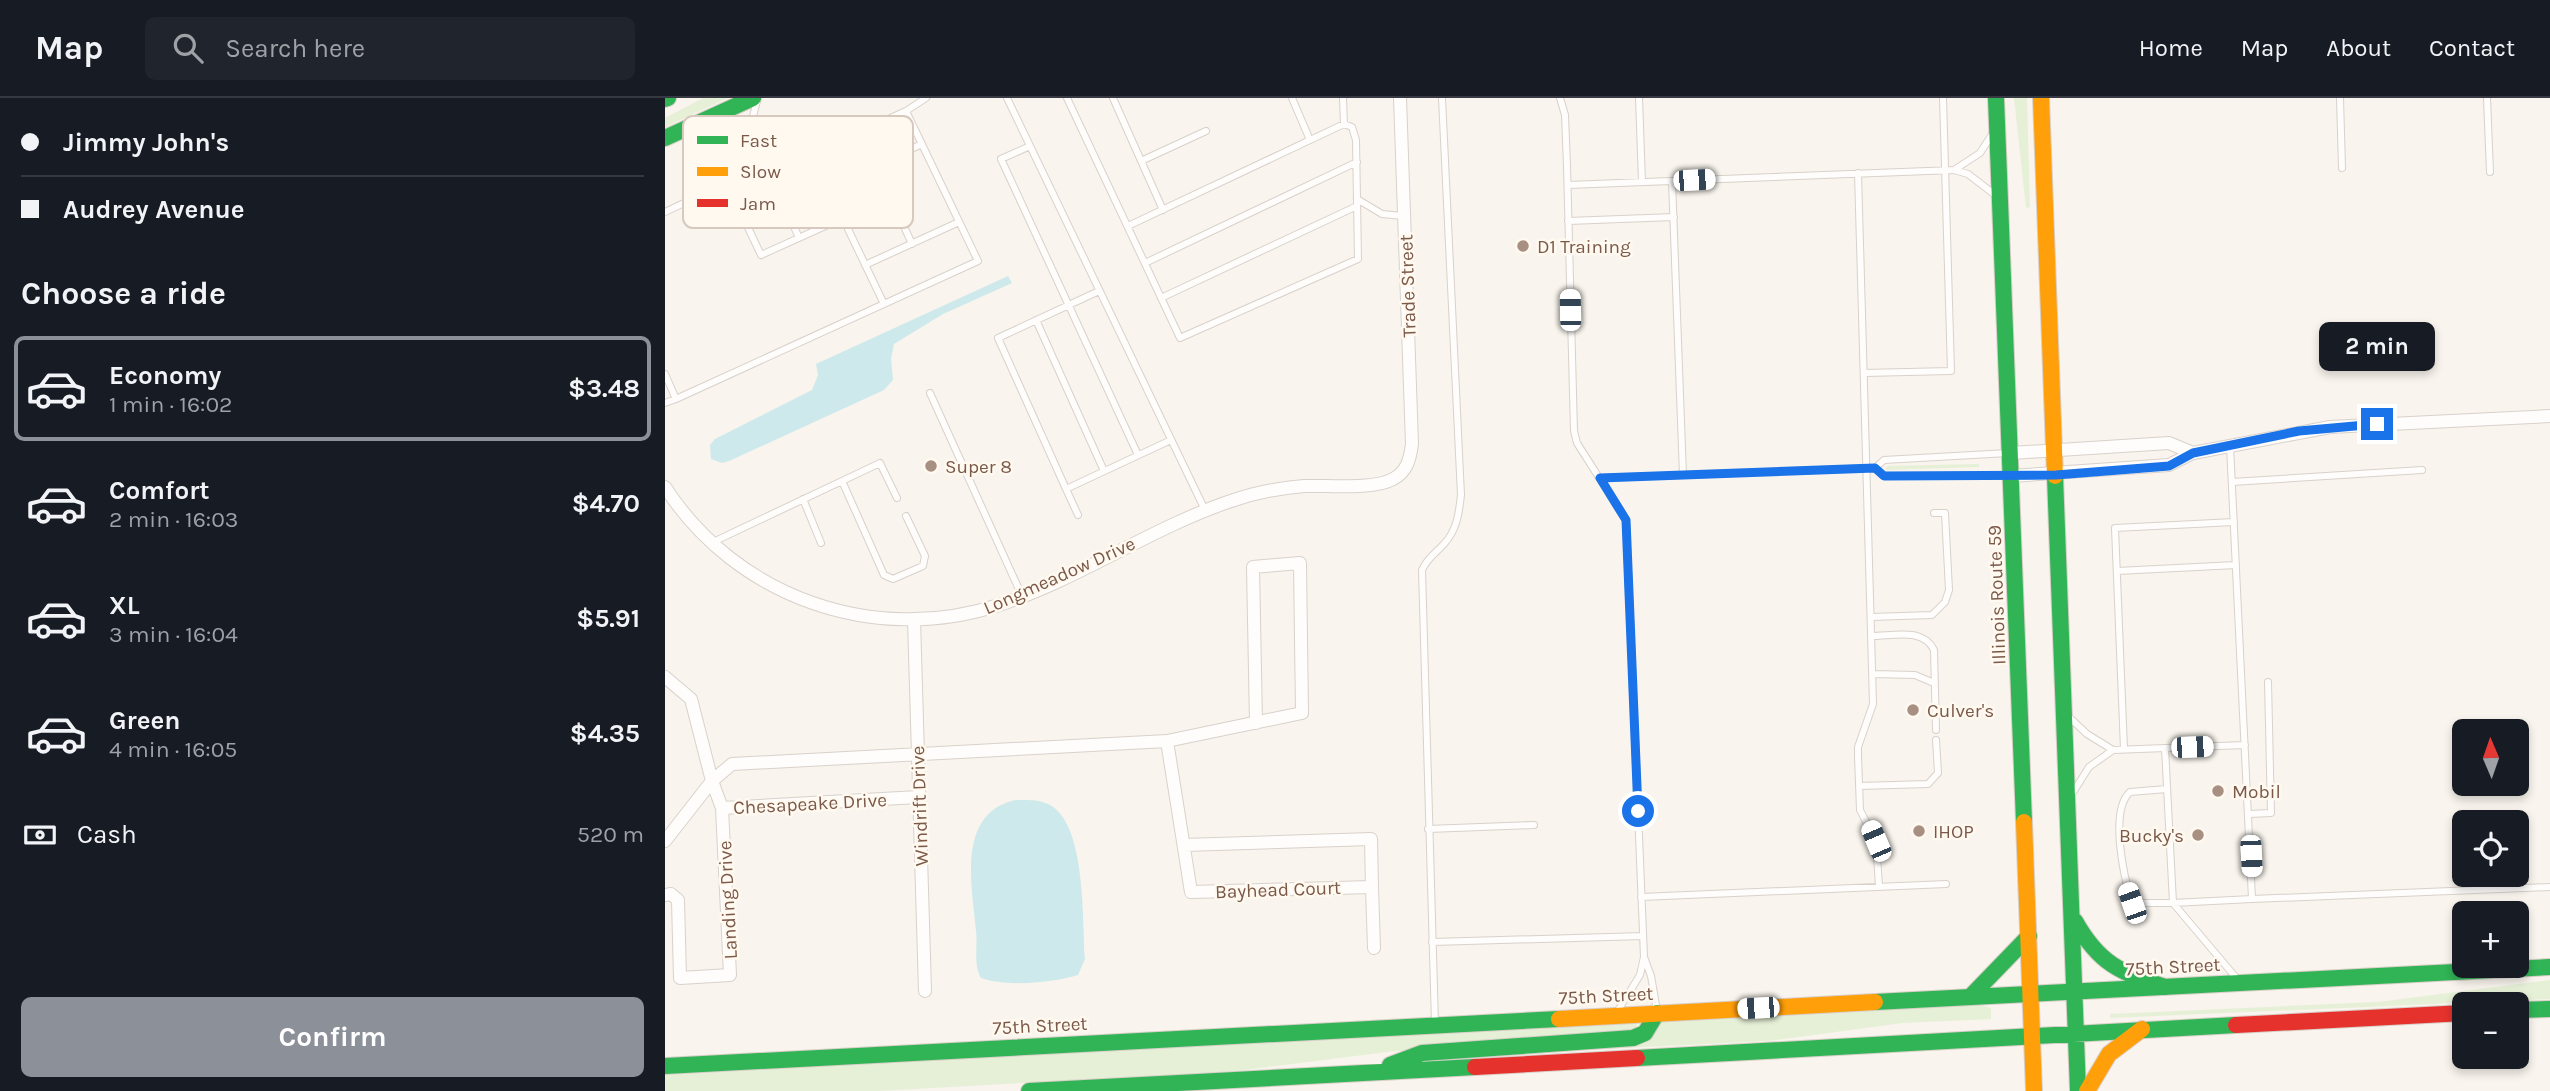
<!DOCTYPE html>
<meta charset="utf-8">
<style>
:root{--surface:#171b24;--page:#20242c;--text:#f1f3f6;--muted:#9ea1a6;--line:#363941;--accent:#8c9099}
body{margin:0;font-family:Karla,sans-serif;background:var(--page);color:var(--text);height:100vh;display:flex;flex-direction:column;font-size:26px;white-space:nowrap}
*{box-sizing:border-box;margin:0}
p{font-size:23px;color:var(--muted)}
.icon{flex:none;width:38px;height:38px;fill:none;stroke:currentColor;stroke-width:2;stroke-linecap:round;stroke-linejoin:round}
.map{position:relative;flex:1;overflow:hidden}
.drawer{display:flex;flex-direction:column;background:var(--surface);width:665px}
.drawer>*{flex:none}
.top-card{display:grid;align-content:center;height:154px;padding:0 21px;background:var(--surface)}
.needle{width:46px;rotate:358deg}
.tools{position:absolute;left:1787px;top:621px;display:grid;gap:14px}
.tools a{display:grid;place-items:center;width:77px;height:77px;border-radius:10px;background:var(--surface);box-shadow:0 4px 10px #0003;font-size:35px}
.end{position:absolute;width:32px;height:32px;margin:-16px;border:9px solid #1a73e8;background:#fff;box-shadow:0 0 0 4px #fff}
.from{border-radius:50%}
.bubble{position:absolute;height:49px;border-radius:10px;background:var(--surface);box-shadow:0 4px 10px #0003;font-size:23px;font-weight:700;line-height:49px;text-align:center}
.car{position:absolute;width:21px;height:42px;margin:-21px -10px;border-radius:9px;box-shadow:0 0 5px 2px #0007;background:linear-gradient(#fff 24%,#345 0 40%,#fff 0 76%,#345 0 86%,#fff 0)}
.top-card b{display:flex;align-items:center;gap:24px;height:66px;font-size:26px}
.top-card b+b{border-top:2px solid var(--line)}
.top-card i{width:18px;height:18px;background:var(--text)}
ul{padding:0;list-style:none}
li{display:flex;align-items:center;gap:21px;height:105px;margin:0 14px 10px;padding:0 7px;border:4px solid transparent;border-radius:10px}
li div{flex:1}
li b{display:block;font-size:26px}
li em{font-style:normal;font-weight:700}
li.selected{border-color:var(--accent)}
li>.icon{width:63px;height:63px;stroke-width:1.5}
h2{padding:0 21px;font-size:32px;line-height:84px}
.pay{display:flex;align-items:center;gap:18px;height:77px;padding:0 21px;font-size:26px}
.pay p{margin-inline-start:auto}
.primary-button{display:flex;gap:14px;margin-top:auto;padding:14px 21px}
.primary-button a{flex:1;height:80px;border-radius:10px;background:var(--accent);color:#fff;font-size:28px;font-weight:700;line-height:80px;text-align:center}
header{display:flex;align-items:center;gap:42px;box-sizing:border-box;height:98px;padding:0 35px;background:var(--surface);border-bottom:2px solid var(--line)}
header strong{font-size:33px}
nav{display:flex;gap:38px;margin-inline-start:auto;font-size:24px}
.search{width:490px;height:63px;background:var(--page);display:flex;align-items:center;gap:18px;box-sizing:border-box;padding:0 24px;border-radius:10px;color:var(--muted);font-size:26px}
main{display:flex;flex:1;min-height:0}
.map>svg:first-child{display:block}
.green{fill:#e6f0d7}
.water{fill:#cde9eb}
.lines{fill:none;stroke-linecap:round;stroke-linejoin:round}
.lane-casing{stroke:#d9d1cb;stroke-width:8}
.street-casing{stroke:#d9d1cb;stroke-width:14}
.fast-casing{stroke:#d9cfc9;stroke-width:18}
.slow-casing{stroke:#d9cfc9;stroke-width:18}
.jam-casing{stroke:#d9cfc9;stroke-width:18}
.lane{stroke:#fefdfc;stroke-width:6}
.street{stroke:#fefdfc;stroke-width:12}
.fast{stroke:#30b455;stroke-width:16}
.slow{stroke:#ff9f0a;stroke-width:16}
.jam{stroke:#e5322d;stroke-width:16}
.route{stroke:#1a73e8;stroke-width:9}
.poi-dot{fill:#a78f82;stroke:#fff9f0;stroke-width:2.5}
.labels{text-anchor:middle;stroke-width:5;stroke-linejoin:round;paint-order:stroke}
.poi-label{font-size:19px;fill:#7b5949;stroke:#fff9f0;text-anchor:start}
.street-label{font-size:19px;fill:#7b5949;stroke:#fff9f0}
.key{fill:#fff9f0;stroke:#d7c9be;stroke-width:2}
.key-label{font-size:19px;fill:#7b5949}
</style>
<header>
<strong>Map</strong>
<div class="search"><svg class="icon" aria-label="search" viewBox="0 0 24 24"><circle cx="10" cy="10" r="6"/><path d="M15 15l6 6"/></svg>Search here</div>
<nav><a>Home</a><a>Map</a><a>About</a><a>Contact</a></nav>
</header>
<main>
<section class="drawer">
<div class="top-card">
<b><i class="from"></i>Jimmy John's</b>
<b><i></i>Audrey Avenue</b>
</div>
<h2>Choose a ride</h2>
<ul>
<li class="selected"><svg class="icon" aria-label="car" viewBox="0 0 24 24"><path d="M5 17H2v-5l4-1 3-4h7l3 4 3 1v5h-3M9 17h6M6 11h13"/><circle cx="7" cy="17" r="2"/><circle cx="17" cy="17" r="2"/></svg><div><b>Economy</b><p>1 min · 16:02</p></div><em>$3.48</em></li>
<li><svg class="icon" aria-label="car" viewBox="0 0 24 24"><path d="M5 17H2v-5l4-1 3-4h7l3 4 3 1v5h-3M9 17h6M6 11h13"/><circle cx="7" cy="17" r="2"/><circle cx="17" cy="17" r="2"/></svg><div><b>Comfort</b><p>2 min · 16:03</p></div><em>$4.70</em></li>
<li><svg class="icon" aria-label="car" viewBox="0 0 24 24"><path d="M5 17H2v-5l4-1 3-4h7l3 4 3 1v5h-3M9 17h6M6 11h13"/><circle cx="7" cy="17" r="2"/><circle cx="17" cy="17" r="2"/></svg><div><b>XL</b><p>3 min · 16:04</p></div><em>$5.91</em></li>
<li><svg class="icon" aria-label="car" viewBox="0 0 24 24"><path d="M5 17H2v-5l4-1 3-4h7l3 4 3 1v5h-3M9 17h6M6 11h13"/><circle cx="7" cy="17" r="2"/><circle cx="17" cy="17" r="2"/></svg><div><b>Green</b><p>4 min · 16:05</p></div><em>$4.35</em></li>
</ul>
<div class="pay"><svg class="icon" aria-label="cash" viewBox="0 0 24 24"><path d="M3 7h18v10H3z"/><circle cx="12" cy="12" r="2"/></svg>Cash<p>520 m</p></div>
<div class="primary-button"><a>Confirm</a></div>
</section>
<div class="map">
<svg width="1885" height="993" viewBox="0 0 1885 993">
<rect width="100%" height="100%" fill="#f9f4ed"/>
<path class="green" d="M38 0H63L0 29V20Z
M1349 0H1362L1365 109 1361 110Z
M1314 366V369L1220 372 1222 368Z
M1885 882V901L1445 920V916L1713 904Z
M1315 907 1326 910V921L1238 925 1103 943 939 951V946L991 933 996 923Z
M967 924 972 926 970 933 722 954 572 973 214 993H0V977Z"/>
<path class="water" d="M343 178 347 185 278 216 229 246 226 261 228 282 219 292 64 363 57 365 46 361 45 347 50 341 147 292 153 277 151 266Z
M350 702C361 702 373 701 383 706 422 724 417 823 420 861L413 877C386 885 343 889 316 880 308 866 313 849 311 833 307 787 291 716 350 702Z"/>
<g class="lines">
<g class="lane-casing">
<path id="lane" d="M342 0 540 412
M402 0 515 240 693 161 691 42 687 29 679 26 463 128
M448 0 498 112
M627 0 645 42
M678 0 679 26
M895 0 900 17 902 68 909 333 912 345 961 422 979 859 975 877 952 914
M974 0 977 84
M1675 0 1677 70
M1822 0 1825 74
M241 13 261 0
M81 45 92 3
M365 48 336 61 473 357
M476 63 541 33
M211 67 247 146
M93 70 110 74 147 56 219 206
M1289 72 1315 55 1326 38
M105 73 134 140
M1193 75 1208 606 1193 649V658L1195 712 1211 743 1214 788
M1007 83 1018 377
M62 85 96 157 178 120
M903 87 1289 72 1303 76 1329 96
M163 89 257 46
M692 101 717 116 738 118
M0 114 93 70C78 41 73 32 39 28
M903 123 1009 119
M480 165 692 64
M200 167 294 124
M434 193 333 240 401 391 506 342
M496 200 692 108
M371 222 439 373
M1199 275 1286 273 1278 0
M0 276 11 301 313 163 241 13 147 56
M265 295 357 498
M0 305 11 301
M1565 348 1587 801 1885 789
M1210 370 1219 378H1342
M935 380 1210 370 1219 362 1343 355
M177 383 219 477 228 481 258 468 260 458 241 418
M1567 384 1757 372
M401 391 413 417
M138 401 156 445
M46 445 215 365 232 400
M1452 473 1571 467
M1206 519 1267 517 1280 504 1284 492 1280 415H1269
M1206 538C1228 538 1258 529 1269 552L1271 632
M1208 576 1250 577 1269 585
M1405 620 1422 636 1448 652
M1500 650 1508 805 1587 801
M1459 651 1450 430 1569 424
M1194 688 1263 686 1273 675 1271 642
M1502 691 1465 694C1444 713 1459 780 1467 805H1508L1573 882
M1409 693 1424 669 1448 652 1580 647
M1584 716 1606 715 1603 584
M763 731 869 727
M976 799 1281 786
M767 844 978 838
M979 859 986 878 992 913
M770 925 757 472C763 459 770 456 779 446 792 432 794 415 796 397L777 0"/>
</g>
<g class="street-casing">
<path id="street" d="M1346 355 1504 345 1528 355
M1346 378 1504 367 1528 355 1665 329 1885 318
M0 389C71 499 209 548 334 507 414 481 486 430 566 403 589 395 614 390 639 388 661 387 709 392 728 381 742 374 745 361 747 346L735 0
M249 522 260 893
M0 579 26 601 47 683 57 710 253 699
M502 643 526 794 707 789 709 850
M0 743 47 683 67 666 502 643 637 615 635 465 588 469 591 625
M519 747 706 741 707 789
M0 797 6 796 13 802 15 880 65 877 57 710"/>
</g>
<g class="fast-casing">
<path id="fast" d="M1331 0 1359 724
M0 1 3 0
M0 40 88 0
M1390 378 1413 993
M1410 823C1434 866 1455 874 1500 889
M1305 899 1364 838
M1210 904 1885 869
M1852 912 1885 911
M972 960 1571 927
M725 967 757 955 968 940 980 935 992 915
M0 968 894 921
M364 993 810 969"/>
</g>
<g class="slow-casing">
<path id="slow" d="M1376 0 1390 378
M1359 724 1369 993
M894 921 1210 904
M1422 993 1444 956 1477 931"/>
</g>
<g class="jam-casing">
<path id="jam" d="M1571 927 1799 915
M810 969 972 960"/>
</g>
<use href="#lane" class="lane"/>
<use href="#street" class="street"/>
<use href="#fast" class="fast"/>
<use href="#slow" class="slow"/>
<use href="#jam" class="jam"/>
</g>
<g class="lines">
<path class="route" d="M973 713 961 422 935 380 1210 370 1219 378 1391 377 1504 368 1528 355 1634 333 1712 326"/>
</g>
<g class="poi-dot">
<circle cx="858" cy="148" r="7"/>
<circle cx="266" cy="368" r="7"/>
<circle cx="1248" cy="612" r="7"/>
<circle cx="1553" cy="693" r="7"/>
<circle cx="1254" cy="733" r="7"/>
<circle cx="1533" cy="737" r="7"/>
</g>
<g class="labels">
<g class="poi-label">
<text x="872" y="155">D1 Training</text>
<text x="280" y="375">Super 8</text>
<text x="1262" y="619">Culver's</text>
<text x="1567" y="700">Mobil</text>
<text x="1268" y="740">IHOP</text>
<text x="1519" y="744" text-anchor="end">Bucky's</text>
</g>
<g class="street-label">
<text transform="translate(742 188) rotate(-92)" y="7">Trade Street</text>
<text transform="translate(394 477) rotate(-24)" y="7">Longmeadow Drive</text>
<text transform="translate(1331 497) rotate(-92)" y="7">Illinois Route 59</text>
<text transform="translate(145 705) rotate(-3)" y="7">Chesapeake Drive</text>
<text transform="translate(254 708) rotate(-92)" y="7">Windrift Drive</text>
<text transform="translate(613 791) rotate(-2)" y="7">Bayhead Court</text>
<text transform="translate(62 802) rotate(-93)" y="7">Landing Drive</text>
<text transform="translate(1508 868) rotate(-3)" y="7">75th Street</text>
<text transform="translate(941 897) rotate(-3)" y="7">75th Street</text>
<text transform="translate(375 927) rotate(-3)" y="7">75th Street</text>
</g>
</g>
<rect x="18" y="18" width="230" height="112" rx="10" class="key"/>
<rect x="32" y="38" width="31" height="8" fill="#30b455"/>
<rect x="32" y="69" width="31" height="9" fill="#ff9f0a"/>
<rect x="32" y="101" width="31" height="8" fill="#e5322d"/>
<g class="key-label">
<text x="75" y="49">Fast</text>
<text x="75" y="80">Slow</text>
<text x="75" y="112">Jam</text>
</g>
</svg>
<div class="tools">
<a><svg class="needle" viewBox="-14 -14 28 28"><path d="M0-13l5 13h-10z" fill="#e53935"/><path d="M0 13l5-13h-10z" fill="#9ea1a6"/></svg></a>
<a><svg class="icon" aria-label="locate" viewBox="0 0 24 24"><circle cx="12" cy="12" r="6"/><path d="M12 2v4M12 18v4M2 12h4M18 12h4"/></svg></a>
<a>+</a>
<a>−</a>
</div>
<i class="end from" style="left:973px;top:713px"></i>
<i class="end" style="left:1712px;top:326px"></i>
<div class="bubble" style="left:1654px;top:224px;width:116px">2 min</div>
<i class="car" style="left:1029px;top:82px;rotate:87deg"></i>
<i class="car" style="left:905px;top:212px;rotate:359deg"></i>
<i class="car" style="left:1527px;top:649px;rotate:88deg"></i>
<i class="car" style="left:1211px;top:743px;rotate:337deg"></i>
<i class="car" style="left:1586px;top:758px;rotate:177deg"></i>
<i class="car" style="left:1467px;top:805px;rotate:341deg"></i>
<i class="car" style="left:1093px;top:910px;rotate:267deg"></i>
</div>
</main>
